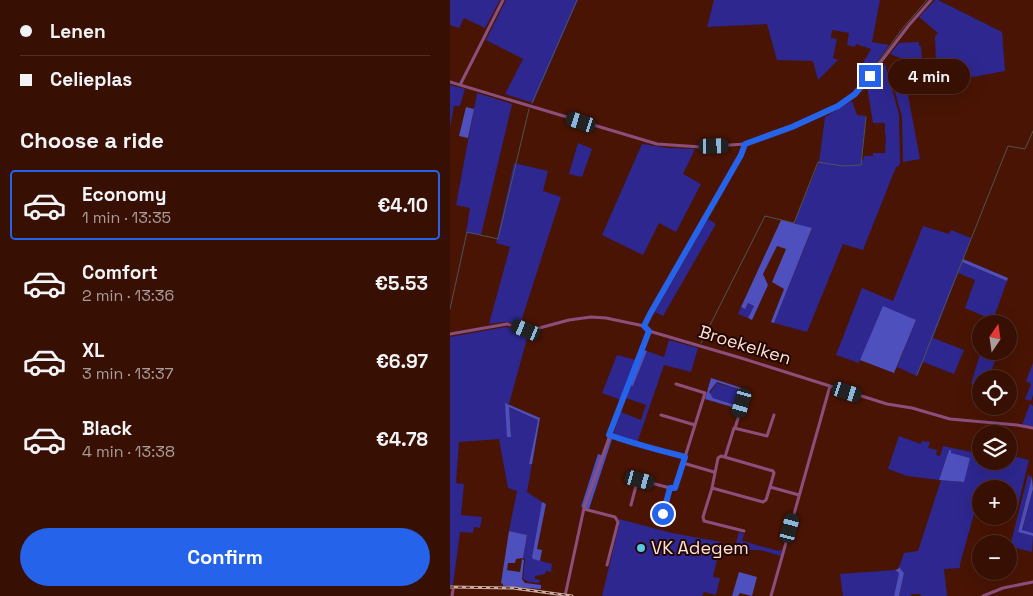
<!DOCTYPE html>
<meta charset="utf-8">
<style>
:root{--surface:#370f03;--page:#3e180d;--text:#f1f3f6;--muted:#aa9c9a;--line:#512f25;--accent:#2563eb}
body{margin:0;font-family:"Space Grotesk",sans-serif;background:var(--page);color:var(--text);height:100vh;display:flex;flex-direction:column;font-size:19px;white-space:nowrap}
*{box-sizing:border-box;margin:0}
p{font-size:16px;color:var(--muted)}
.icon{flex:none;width:28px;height:28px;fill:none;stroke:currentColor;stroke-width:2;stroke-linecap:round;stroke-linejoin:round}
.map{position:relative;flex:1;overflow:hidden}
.side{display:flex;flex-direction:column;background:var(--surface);width:450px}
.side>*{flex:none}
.top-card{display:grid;align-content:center;height:110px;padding:0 20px;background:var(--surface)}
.needle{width:32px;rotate:13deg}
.fabs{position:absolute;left:522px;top:315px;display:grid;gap:10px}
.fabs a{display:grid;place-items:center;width:45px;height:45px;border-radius:50%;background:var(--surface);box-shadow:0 5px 20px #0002,0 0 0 1px var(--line);font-size:25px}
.end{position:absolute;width:22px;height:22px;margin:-11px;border:6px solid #2563eb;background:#fff;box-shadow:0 0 0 2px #fff}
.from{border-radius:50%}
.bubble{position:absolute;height:35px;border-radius:18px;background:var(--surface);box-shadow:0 5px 20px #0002,0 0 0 1px var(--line);font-size:16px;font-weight:600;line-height:35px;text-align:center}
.car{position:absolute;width:15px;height:30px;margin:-15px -8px;border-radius:6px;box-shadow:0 0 4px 1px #0007;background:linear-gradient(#222 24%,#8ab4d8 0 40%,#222 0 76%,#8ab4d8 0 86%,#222 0)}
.top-card b{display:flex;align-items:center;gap:18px;height:48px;font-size:19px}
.top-card b+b{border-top:1px solid var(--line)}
.top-card i{width:12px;height:12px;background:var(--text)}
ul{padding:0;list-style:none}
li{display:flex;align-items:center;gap:15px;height:70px;margin:0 10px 8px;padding:0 10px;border:2px solid transparent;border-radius:5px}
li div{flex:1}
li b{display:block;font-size:19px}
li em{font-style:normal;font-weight:600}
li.active{border-color:var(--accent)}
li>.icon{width:45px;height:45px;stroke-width:1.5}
h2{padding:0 20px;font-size:22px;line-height:60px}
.action{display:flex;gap:10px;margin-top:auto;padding:10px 20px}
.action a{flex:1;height:58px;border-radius:30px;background:var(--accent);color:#fff;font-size:20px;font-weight:600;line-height:58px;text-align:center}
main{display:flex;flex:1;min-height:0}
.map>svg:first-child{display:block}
.green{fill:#2e278f}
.forest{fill:#4e50bd}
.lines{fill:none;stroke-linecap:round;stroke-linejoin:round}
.stream{stroke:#4d5456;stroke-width:1}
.minor{stroke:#8c4f7c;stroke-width:3}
.rail-casing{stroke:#cdaba0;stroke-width:3}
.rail{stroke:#240601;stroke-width:1;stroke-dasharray:4;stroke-linecap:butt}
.route{stroke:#2563eb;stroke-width:6}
.poi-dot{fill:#59c8e5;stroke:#240601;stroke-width:2}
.labels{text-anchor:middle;stroke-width:4;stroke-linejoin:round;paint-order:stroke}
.street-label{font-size:18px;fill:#fde1d9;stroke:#240601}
.poi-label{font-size:18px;fill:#fde1d9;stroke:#240601;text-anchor:start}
</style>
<main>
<section class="side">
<div class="top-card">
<b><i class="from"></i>Lenen</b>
<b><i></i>Celieplas</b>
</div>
<h2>Choose a ride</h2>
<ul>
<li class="active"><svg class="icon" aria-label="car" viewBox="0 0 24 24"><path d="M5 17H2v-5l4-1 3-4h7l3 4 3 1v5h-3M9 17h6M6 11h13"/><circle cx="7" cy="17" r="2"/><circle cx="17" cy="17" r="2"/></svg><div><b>Economy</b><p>1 min · 13:35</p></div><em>€4.10</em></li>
<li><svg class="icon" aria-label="car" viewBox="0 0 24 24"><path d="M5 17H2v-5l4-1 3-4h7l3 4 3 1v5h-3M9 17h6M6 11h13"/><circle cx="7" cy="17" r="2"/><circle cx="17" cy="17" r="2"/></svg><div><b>Comfort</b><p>2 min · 13:36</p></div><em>€5.53</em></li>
<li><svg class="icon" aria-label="car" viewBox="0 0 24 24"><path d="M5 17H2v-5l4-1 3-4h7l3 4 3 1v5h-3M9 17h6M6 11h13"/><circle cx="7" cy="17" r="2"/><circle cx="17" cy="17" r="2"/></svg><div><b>XL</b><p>3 min · 13:37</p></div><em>€6.97</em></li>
<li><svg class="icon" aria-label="car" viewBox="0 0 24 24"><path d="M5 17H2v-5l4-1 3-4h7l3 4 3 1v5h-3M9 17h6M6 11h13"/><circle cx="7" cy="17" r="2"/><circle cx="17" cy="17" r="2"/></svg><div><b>Black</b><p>4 min · 13:38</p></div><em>€4.78</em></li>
</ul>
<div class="action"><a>Confirm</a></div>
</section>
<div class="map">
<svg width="583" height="596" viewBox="0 0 583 596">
<rect width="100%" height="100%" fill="#491404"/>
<path class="green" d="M0 0H50L35 28 14 18 9 28 0 25Z
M56 0H128L83 103 55 94 73 59 36 40Z
M264 0H430L422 42 439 45 425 65 413 63 421 49 406 44 405 47 397 45 399 33 382 30 381 38 387 39 383 58 388 60 368 80 363 61 327 60 317 24 257 27Z
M485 0H488L552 32 555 71 479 85 476 68 440 54 449 43 469 42V46H471L472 61H486L485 36 488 33 469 17Z
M435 64 449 114 450 163 449 166 446 167 413 250 393 244 357 332 324 323 362 229 344 223 369 162 375 117 402 101 407 115 416 116 411 160H413L414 156H423V153H435L436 135H435V123H423L417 86Z
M0 85 15 89 10 106H4L0 128Z
M457 90 470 159 453 162 452 117 445 92Z
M27 93 62 104 31 235 16 233 20 208 6 205Z
M128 143 142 149 132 177 119 174Z
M192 144 218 148 245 149 233 174 251 184 226 232 209 223 193 255 152 235Z
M64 163 98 171 93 191 111 197 70 325 55 322 39 324 60 247 46 243Z
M258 219 266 224 213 316 205 312Z
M473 226 499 234 501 230 521 238 512 262 557 281 543 320 515 308 525 280 508 273 483 338 514 350 504 374 473 362 467 376 447 367 466 320 410 360 409 363 386 355 412 288 443 301Z
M298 303 304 306 298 318 288 314 291 307 295 309Z
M55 327 64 328 78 335 59 404H55L61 437 59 407 88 420 79 464H82L77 492 92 502 82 557 84 559 102 564 101 572 96 571 95 574 85 576V579L90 580 89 583 79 582 73 579 75 559 73 558 77 535 59 531 67 491 58 488 49 439 9 442 6 483 14 484 11 515 32 517 30 528 24 527 23 533 10 532 3 585H0V337Z
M219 340 248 348 241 372 214 365 187 443 166 436 164 432 171 412 191 420 196 405 176 398 180 385 183 386 197 351 214 357Z
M531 351H549L538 379H531L530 386 521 384Z
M167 355 186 360 171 400 152 393Z
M583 363V395L581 401 575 399 581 384 576 381Z
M267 383 287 389 288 402 286 405 263 398 259 394Z
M580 404 583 406V427L572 425Z
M449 436 471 444 472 441 480 442 478 448 487 450 486 455 490 456 493 446 531 454V461H539L538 466 545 469 548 461H559V455L579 460 567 509 559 507V489H547L549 482H533L510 564V568L494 569 497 596H471L470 594H461V596H449L454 573 449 567 454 553 468 551 491 480 514 482 499 450 489 480 457 476 438 469Z
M578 475 582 477 568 532 583 536 582 552 566 548 565 552 559 550Z
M583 489V533L572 531Z
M169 519 222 533 271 542 263 577 270 578 266 595 254 592 252 596H152L169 525Z
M289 532 294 534 292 541 329 551 332 549 331 556 310 550H289L285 547Z
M445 570 449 573 444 596H393L390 574Z"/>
<path class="forest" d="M16 107 24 109 18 138 9 136Z
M331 220 362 228 324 323 321 322 334 289 322 282 336 249 327 246 313 274 318 285 302 320 298 318 304 306 298 303 295 309 291 307Z
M513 259 558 278 557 281 512 262Z
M433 306 466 320 444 373 410 360Z
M194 350 197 351 183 386 180 385Z
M261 378 295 389 291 402 289 401 288 389 267 382 259 392 263 398 285 405 288 402 291 403 289 409 255 399Z
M55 403 90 418 82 464H79L88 420 59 407 61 437H57Z
M160 438 162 439 139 509 131 507 148 454 153 456Z
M499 450H501V453L520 458 514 482 489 480Z
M582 477 583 489 572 530 583 533V536L568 532Z
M92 502 96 504 87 549 92 550 90 561 83 559 82 557Z
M59 531 77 535 73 558 66 559 65 563H58L57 570 70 572 72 559 74 560 72 579 75 583 91 585V589L53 586V584L51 583Z
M449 567 454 573 449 596H444L449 573 445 570 448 569Z
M289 572 307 577 302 596 290 593 288 596H282Z"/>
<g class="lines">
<path class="stream" d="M416 79 452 29 477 0
M82 103 127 0
M0 309 17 232 48 239 79 109
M251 343 315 216 344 223 368 162 393 166 411 165 416 117
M467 375 558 146 575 149 583 131"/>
<path class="minor" d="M0 82 207 144 251 147 295 144
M10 85 53 0
M194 326 291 155 295 144C332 125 380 121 410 89L459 25 481 0
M0 334 57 324 76 330H82L119 320 141 317 156 318 194 326 199 331 291 358 437 404 462 408 500 419 567 425 583 428
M226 384 255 393 235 457
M211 415 245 425
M285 428 293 403
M159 435C184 444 209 450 235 457L233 463 264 472
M275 457 284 428 317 436 324 415
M320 487 316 500 313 502 262 488 268 458 271 456 323 471 324 473 320 487 349 495
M262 488 253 517 254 521 294 531
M181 505 187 482 190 480 220 488H225L233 463
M134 509 165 517 168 522 157 565
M213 513 220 488
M2 596 3 590
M115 596 134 508 165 421 199 331
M321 596 380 386
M533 596 553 588 583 582"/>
<g class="rail-casing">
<path id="rail" d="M0 587 63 588 122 596"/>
</g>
<use href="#rail" class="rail"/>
</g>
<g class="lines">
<path class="route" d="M213 514 220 488H225L235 457C209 450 184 444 159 435L199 331 194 326 200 314 291 155 295 144 342 127 388 106 405 94 420 76"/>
</g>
<circle class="poi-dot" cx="191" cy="548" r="5"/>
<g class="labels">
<g class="street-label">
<text transform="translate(295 345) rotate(17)" y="6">Broekelken</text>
</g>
<g class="poi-label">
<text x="201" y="554">VK Adegem</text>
</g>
</g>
</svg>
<div class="fabs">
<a><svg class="needle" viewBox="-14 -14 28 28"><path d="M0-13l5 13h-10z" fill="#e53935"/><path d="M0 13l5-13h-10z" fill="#aa9c9a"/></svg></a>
<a><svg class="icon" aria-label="locate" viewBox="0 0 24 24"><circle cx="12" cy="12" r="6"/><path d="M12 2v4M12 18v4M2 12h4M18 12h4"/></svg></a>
<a><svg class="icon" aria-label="layers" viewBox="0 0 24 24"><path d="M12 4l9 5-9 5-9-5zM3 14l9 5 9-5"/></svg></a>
<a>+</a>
<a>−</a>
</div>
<i class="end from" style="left:213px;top:514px"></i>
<i class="end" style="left:420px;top:76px"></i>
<div class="bubble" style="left:438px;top:59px;width:82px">4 min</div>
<i class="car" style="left:131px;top:122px;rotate:288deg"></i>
<i class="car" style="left:264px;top:146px;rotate:89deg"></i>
<i class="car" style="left:76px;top:330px;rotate:292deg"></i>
<i class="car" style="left:397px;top:392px;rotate:108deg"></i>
<i class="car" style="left:292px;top:403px;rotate:196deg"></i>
<i class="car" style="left:190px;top:480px;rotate:105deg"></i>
<i class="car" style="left:340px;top:528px;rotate:15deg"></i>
</div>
</main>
